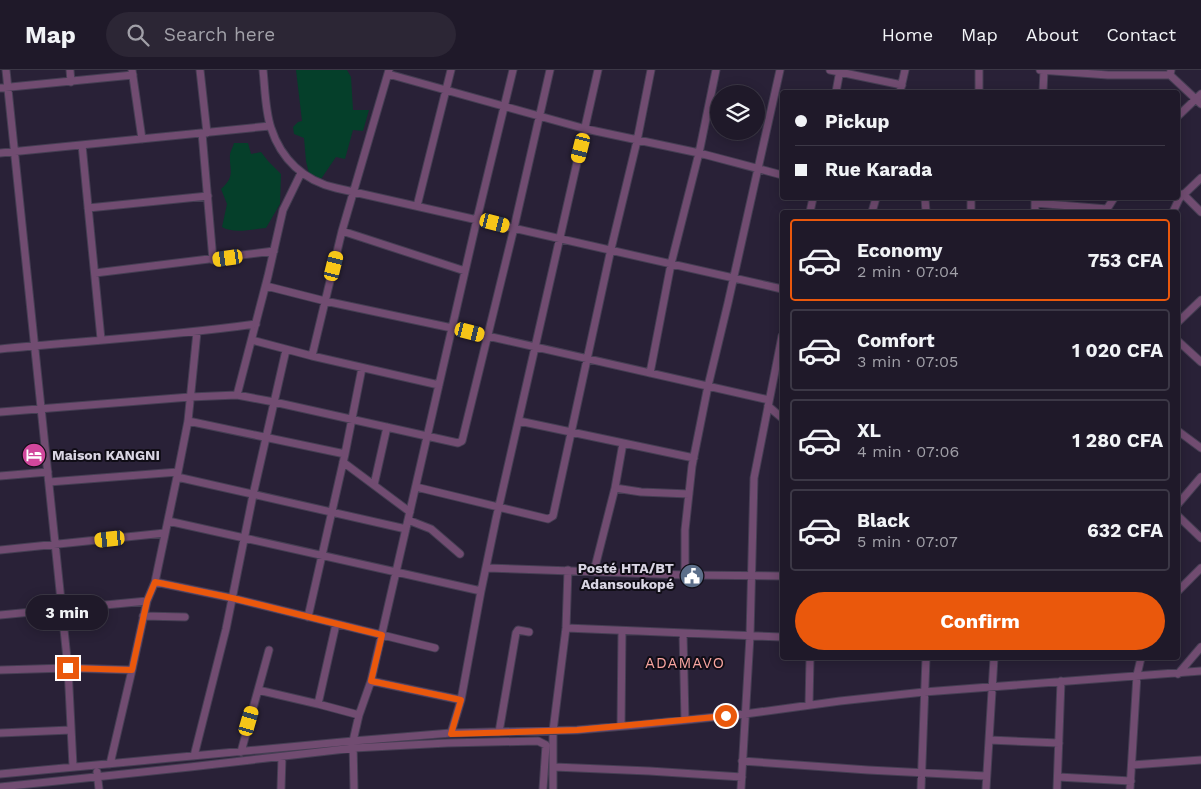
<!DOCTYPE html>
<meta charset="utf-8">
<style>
:root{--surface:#1f1929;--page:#2c2635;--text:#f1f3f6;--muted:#a1a0a8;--line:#3c3846;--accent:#ea580c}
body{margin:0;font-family:"Work Sans",sans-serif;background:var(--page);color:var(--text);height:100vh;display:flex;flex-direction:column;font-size:19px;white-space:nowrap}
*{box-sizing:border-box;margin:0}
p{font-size:16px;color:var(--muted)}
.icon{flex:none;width:28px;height:28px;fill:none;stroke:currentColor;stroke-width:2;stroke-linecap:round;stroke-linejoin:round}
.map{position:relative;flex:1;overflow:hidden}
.drawer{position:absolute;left:780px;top:140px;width:400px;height:450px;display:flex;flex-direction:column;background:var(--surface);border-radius:5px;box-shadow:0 2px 12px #0003,0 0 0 1px var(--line)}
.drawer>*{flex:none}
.top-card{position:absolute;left:780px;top:20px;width:400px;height:110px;border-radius:5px;box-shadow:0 2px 12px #0003,0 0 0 1px var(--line);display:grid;align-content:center;height:110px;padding:0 15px;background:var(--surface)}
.fabs{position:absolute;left:710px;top:15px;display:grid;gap:10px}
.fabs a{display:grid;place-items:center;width:55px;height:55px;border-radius:50%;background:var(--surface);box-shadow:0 2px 12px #0003,0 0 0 1px var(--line);font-size:25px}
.end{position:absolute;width:22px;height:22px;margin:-11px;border:6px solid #ea580c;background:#fff;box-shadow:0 0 0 2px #fff}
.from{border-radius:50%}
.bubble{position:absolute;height:35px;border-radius:18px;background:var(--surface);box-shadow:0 2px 12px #0003,0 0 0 1px var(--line);font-size:16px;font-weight:700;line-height:35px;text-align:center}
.car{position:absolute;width:15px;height:30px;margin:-15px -8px;border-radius:6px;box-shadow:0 0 4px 1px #0007;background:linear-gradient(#f5c518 24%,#345 0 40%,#f5c518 0 76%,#345 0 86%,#f5c518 0)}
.top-card b{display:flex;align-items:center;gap:18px;height:48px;font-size:19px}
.top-card b+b{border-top:1px solid var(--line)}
.top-card i{width:12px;height:12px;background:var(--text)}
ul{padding:9px 0 0;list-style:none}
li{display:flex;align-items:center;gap:15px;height:82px;margin:0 10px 8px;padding:0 5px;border:2px solid var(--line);border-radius:5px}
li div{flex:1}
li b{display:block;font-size:19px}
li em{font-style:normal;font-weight:700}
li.on{border-color:var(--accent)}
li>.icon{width:45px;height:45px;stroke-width:1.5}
.primary-button{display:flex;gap:10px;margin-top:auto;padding:10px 15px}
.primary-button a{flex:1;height:58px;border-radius:30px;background:var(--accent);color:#fff;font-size:20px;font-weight:700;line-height:58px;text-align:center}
header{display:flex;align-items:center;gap:30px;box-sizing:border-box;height:70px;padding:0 25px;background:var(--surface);border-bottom:1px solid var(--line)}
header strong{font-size:24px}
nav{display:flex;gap:28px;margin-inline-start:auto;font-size:18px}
.search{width:350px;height:45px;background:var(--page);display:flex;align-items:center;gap:12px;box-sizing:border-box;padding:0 18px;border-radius:28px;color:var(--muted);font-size:19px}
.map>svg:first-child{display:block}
.green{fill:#053f2a}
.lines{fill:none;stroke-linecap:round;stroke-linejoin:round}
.minor-casing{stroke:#453e53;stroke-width:9}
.minor{stroke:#714c71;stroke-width:7}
.route{stroke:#ea580c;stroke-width:6}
.labels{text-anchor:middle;stroke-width:4;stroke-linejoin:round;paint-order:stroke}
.poi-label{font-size:14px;font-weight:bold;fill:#d9d5e3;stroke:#100d16;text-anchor:start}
.neighbourhood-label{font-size:15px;letter-spacing:1px;fill:#f9a5a0;stroke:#100d16}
</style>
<header>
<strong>Map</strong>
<div class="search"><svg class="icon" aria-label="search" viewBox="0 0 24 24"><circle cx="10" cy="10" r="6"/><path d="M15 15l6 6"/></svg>Search here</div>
<nav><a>Home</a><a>Map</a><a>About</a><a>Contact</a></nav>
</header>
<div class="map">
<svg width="1201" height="719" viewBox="0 0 1201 719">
<rect width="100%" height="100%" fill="#292137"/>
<path class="green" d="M296 0H347L351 7 353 40H369L363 61 353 60 345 89 336 87 321 109 309 104 306 91 304 68 294 64 293 57 298 52 302 51Z
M234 73H248L251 84 261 82 268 91 281 104 280 134 266 158C253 159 233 164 222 157L227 134 221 119C236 106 229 100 230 85 230 82 233 77 234 73Z"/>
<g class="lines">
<g class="minor-casing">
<path id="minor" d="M6 0 68 598 73 696
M70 0 71 12
M132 0 142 69
M200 0 207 63
M263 0C265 18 265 40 271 58 281 89 304 111 336 118L782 219
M830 0 902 15
M1040 0 1108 5H1170L1171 0
M388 4 586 59 699 83 782 105
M1170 5 1201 34
M0 18 133 5
M836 22 840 0
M900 22 905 0
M979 22V0
M1043 22 1044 0
M1178 46 1201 24
M202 63 213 190
M82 75 101 269
M0 83 270 56
M1183 124 1201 142
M925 128 926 142
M1035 133 1107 139
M417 136 451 0
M88 138 208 126
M810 142 813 128
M872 142 876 128
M971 142V128
M1035 142V128
M1105 142 1114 128
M1173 142 1179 129 1201 108
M342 161 465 201
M95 203 274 181
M266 216 325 231 452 258 769 330
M1178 252 1201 230
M252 270 312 286 439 315
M1178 271 1201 292
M0 279C85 271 171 266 256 254
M312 286 342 161 389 0
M650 303 671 194 699 83 716 0
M237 325 268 206 283 140 301 103
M768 336 782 348
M0 342 190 327 237 325 274 332 458 373 462 371 514 158 550 0
M188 351 345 384
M519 351 694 388
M1178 361 1201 378
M343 392 410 442
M0 406 48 402
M177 407 406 459
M49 412 178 402
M374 415 387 357
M416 417 548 449 553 446 611 179 637 71 651 0
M615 418 641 422 689 424
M1178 434 1201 407
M1178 446 1201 468
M408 450 431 459 460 484
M168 451 481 521
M0 480 165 463
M486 498 685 505 782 506
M594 501 615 418 623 373
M685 505V460L692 396 708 316 728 233 780 0
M155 512 232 528 435 578
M1178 521 1201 498
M0 545 147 531
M143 546 185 547
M308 547 345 384 362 298
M566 558 782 567
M683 563 685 650
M0 600 68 598 132 600
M1178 604 1201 577
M371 611 461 630
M258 620 318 634 359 645
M318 634 336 554
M809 635 810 588
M621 656 622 561
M499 662 516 563 518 560 529 562
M0 663 71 660
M451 663 461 630 481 521 496 449 598 0
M989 670 1059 673
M241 682 269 580
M194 686 226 559 253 425 286 280
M742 691 868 700 986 706
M110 694 132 600 147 531 155 512 177 407 188 351 197 262
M1132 695 1201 690
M554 697 649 701 742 707
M97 702 99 719
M0 704 353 671 451 663 577 660 637 655 745 644 840 631 924 622 1201 601
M1058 707 1131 711
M0 717 190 697 354 678 447 673 538 671 546 675 543 719
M281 719 282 687
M354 719 353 671 359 645 371 611 477 149 513 0
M553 719V661L566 558 568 500
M741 719 750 566 754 408 782 266
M921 719 926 588
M986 719 994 588
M1057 719 1061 611
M1130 719 1137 605 1141 588"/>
</g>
<use href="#minor" class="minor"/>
</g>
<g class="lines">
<path class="route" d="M68 598 132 600 147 531 155 512 232 528 382 565 371 611 461 630 451 664 577 660 726 646"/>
</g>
<defs>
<g id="hotel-disc" transform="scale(1.25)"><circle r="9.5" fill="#d1479c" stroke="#100d16"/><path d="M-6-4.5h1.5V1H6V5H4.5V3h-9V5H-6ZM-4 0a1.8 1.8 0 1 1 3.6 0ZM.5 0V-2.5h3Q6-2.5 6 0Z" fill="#fff"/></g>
<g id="civic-disc" transform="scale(1.25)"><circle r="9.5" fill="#5c6f8a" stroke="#100d16"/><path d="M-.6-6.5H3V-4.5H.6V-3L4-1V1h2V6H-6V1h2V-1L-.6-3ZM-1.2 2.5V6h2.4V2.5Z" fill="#fff"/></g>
</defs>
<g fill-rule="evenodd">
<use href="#hotel-disc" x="34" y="385"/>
<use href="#civic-disc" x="692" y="506"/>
</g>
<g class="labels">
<g class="poi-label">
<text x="52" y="390">Maison KANGNI</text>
<text x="674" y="503" text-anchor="end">Posté HTA/BT<tspan x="674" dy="16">Adansoukopé</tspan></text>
</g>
<g class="neighbourhood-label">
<text x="685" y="598">ADAMAVO</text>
</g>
</g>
</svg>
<div class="fabs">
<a><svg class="icon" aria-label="layers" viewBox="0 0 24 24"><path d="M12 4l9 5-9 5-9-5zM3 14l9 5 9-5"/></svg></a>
</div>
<i class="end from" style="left:726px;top:646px"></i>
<i class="end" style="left:68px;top:598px"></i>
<div class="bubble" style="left:26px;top:525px;width:82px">3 min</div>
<i class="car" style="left:581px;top:78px;rotate:194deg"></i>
<i class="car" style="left:495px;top:153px;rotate:104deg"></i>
<i class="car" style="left:228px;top:188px;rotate:262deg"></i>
<i class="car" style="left:334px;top:196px;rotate:14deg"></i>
<i class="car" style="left:470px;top:262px;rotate:104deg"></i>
<i class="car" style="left:110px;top:469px;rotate:264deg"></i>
<i class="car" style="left:249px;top:651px;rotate:16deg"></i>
<div class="top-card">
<b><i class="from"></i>Pickup</b>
<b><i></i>Rue Karada</b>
</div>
<section class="drawer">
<ul>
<li class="on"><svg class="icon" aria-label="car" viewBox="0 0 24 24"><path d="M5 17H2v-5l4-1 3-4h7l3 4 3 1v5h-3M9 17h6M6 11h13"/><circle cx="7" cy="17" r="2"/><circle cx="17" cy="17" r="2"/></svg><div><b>Economy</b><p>2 min · 07:04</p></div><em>753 CFA</em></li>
<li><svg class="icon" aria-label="car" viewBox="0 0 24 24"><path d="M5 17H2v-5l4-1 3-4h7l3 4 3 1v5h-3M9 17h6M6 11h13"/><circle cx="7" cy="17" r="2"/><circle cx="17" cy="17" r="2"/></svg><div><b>Comfort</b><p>3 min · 07:05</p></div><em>1 020 CFA</em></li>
<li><svg class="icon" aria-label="car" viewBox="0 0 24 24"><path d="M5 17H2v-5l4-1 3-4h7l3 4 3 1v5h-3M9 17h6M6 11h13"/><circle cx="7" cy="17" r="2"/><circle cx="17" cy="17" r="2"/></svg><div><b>XL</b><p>4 min · 07:06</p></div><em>1 280 CFA</em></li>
<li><svg class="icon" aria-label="car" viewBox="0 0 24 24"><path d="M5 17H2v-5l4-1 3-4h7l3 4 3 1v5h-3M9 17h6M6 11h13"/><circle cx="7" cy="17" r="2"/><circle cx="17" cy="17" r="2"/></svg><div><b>Black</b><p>5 min · 07:07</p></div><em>632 CFA</em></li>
</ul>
<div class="primary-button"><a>Confirm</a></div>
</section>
</div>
